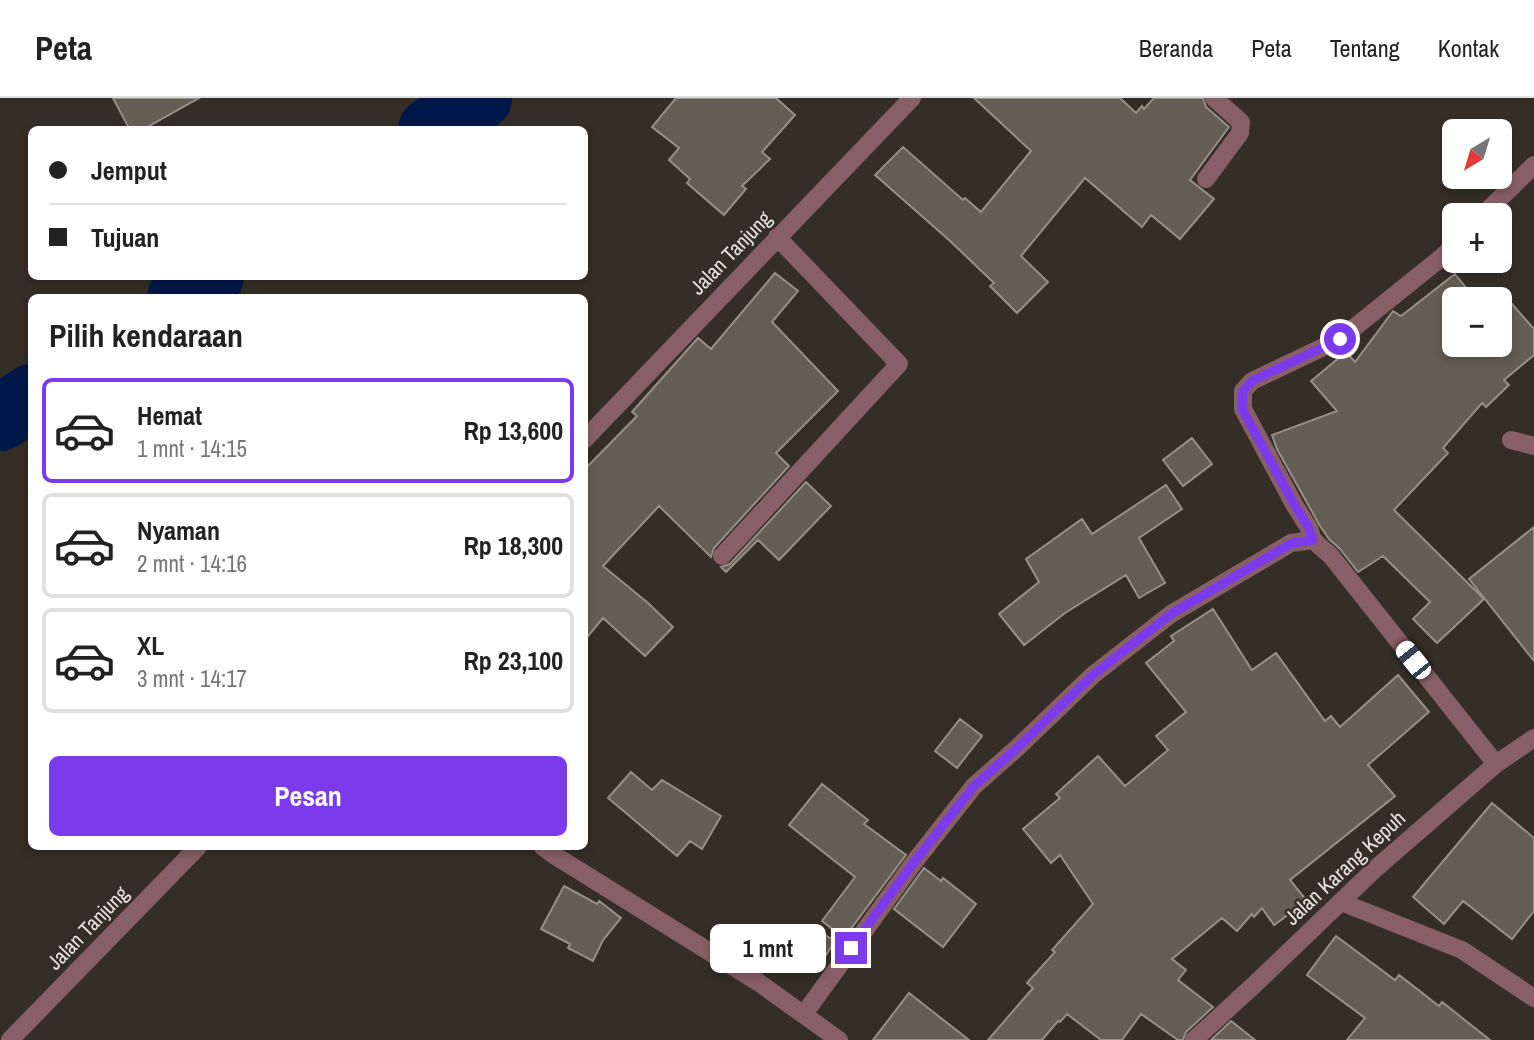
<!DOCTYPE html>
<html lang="id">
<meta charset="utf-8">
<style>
:root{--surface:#fff;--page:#f6f6f6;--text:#222;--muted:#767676;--line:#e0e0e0;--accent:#7c3aed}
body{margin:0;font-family:"Archivo Narrow",sans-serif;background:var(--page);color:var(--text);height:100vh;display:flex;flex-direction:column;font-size:26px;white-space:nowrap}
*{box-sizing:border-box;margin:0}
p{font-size:23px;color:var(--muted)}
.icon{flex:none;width:38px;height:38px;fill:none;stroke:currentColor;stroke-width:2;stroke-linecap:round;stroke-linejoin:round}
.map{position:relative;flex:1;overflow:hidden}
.sheet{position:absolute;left:28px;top:196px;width:560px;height:556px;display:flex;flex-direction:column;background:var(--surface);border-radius:10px;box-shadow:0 4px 10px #0003}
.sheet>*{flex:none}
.hud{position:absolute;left:28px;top:28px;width:560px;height:154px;border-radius:10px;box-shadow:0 4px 10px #0003;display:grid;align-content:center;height:154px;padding:0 21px;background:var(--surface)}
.needle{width:46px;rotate:218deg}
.tools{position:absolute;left:1442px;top:21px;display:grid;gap:14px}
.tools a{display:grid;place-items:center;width:70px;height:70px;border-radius:10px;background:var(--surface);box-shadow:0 4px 10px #0003;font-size:35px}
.end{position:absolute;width:32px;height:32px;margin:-16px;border:9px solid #7c3aed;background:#fff;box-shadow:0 0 0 4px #fff}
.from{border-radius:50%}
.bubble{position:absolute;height:49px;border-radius:10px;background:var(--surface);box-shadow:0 4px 10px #0003;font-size:23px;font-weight:800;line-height:49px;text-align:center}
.car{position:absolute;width:21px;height:42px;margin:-21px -10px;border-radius:9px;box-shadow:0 0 5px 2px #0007;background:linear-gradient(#fff 24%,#345 0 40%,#fff 0 76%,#345 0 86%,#fff 0)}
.hud b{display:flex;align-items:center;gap:24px;height:66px;font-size:26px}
.hud b+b{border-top:2px solid var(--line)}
.hud i{width:18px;height:18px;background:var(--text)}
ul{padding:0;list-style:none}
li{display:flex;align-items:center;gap:21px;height:105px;margin:0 14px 10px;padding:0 7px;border:4px solid var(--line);border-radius:10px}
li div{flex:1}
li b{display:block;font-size:26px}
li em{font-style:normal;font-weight:800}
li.selected{border-color:var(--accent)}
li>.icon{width:63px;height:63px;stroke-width:1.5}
h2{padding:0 21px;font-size:32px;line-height:84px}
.action{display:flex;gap:14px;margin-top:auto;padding:14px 21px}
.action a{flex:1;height:80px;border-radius:10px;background:var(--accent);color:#fff;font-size:28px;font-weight:800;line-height:80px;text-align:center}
header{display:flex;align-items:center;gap:42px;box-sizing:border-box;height:98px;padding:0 35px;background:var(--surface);border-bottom:2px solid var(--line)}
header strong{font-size:33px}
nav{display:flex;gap:38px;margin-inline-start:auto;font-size:24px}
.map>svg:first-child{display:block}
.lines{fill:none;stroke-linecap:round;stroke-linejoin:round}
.river{stroke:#001849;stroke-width:66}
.building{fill:#645d54;stroke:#978f85;stroke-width:2}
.minor{stroke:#885f67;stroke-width:18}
.route{stroke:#7c3aed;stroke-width:9}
.labels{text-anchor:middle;stroke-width:5;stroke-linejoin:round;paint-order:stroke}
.street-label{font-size:21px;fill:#e6e2dd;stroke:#352e26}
</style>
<header>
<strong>Peta</strong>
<nav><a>Beranda</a><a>Peta</a><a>Tentang</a><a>Kontak</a></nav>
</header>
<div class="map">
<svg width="1534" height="942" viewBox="0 0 1534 942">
<rect width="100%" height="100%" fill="#352e26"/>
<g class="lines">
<path class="river" d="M431 32 479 0
M180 200 211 178
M0 320 32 299"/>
</g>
<path class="building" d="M113 0H199L142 32H130Z
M676 0H776L795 17 762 54 770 61 742 88 746 91 724 117 687 85 690 81 669 62 679 50 652 29Z
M974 0H1120L1136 15 1142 8 1144 11 1154 0H1203L1206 9 1229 29 1190 82 1214 101 1180 141 1151 117 1142 129 1085 80 1021 158 1048 184 1017 215 990 188 994 185 949 142 875 77 903 49 963 102 965 100 981 114 1031 53Z
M775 175 798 193 772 224 838 293 776 355 789 368 714 450 711 459 659 408 603 468 648 505 673 529 645 558 603 520 584 543V372L637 318 632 314 698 240 711 251Z
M1455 176 1475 201H1454V247H1500V217L1512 206 1534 231V257L1504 282 1509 287 1486 309 1482 305 1443 350 1448 355 1394 412 1484 501 1437 545 1413 521 1430 504 1383 458 1358 474 1340 451 1329 441 1320 428 1277 351 1272 337 1337 313 1311 283 1346 254 1355 264 1393 213 1401 218Z
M1192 340 1212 366 1183 388 1163 362Z
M806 384 831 408 779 462 758 442 726 474 721 469 730 466Z
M1166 387 1182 411 1139 440 1165 485 1139 500 1126 477 1065 515 1024 547 999 516 1039 484 1026 461 1082 421 1092 436Z
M1534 429V563L1469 481Z
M1213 511 1252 572 1276 555 1325 623 1331 618 1340 629 1398 577 1429 614 1368 667 1395 698 1290 782 1307 803 1274 827 1262 810 1254 819 1252 816 1237 833 1222 820 1172 861 1186 872 1178 882 1213 909 1186 934 1183 942H1178L1141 916 1122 942H1101L1067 916 1060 924 1058 923 1042 942H988L1033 890 1027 885 1055 854 1052 852 1093 806 1060 757 1051 765 1023 731 1060 700 1056 696 1098 658 1125 688 1168 652 1156 638 1186 614 1146 565 1174 543 1171 538Z
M960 621 982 638 957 670 935 653Z
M631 674 652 692 662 682 721 718 702 751 690 743 677 758 608 700Z
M822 686 868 722 864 726 906 757 844 840 822 823 855 779 789 727Z
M1492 705 1534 740V813L1512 841 1463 803 1444 826 1413 799Z
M924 770 941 783 943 780 976 806 943 849 894 811Z
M564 788 597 806 599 803 621 820 603 842 593 863 568 850 570 846 541 831Z
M810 828 835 843 817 871 792 856Z
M1336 838 1395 882 1399 877 1439 908 1442 904 1490 942H1347L1365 920 1307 877Z
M909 895 969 942H873Z
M1231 923 1255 942H1211Z"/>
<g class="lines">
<path class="minor" d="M1206 81 1240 35 1241 24 1214 0
M1483 117 1534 67
M584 342 912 0
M1511 342 1534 348
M1313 442 1309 430 1295 408 1243 311V293L1252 283 1340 241 1442 159 1454 147
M722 458 899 266 777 139
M543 749 554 757 758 884 839 942
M1341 804 1462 852 1534 900
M804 916 915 763 974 688 1017 650 1093 577 1171 516 1291 445 1313 442 1331 458 1496 666
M10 942 198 749
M1194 942 1254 887 1375 771 1496 666 1534 640"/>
</g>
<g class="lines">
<path class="route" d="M851 850 915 763 974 688 1017 650 1093 577 1171 516 1292 445 1313 442 1309 430 1295 408 1242 311 1243 293 1252 283 1340 241"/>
</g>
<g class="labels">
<g class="street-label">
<text transform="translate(731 155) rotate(-46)" y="7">Jalan Tanjung</text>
<text transform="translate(1345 770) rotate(-43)" y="7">Jalan Karang Kepuh</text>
<text transform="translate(88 830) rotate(-46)" y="7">Jalan Tanjung</text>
</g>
</g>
</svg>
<div class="tools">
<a><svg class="needle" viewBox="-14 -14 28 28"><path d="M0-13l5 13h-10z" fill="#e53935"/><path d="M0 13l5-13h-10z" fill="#767676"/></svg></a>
<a>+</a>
<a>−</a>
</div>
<i class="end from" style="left:1340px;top:241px"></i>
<i class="end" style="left:851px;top:850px"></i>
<div class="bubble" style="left:710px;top:826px;width:116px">1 mnt</div>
<i class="car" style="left:1413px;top:562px;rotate:321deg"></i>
<div class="hud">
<b><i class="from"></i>Jemput</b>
<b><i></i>Tujuan</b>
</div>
<section class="sheet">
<h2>Pilih kendaraan</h2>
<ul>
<li class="selected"><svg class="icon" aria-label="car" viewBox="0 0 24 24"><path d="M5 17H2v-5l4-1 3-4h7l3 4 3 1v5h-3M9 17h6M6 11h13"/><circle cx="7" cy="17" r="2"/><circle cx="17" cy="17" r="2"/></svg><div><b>Hemat</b><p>1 mnt · 14:15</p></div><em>Rp 13,600</em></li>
<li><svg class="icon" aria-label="car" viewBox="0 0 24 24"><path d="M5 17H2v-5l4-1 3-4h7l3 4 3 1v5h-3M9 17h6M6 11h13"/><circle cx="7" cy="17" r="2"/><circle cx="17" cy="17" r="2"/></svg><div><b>Nyaman</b><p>2 mnt · 14:16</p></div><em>Rp 18,300</em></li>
<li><svg class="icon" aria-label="car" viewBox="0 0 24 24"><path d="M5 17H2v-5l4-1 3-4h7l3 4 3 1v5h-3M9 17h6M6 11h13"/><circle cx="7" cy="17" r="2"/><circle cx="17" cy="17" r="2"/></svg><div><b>XL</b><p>3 mnt · 14:17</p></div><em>Rp 23,100</em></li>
</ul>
<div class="action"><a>Pesan</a></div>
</section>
</div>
